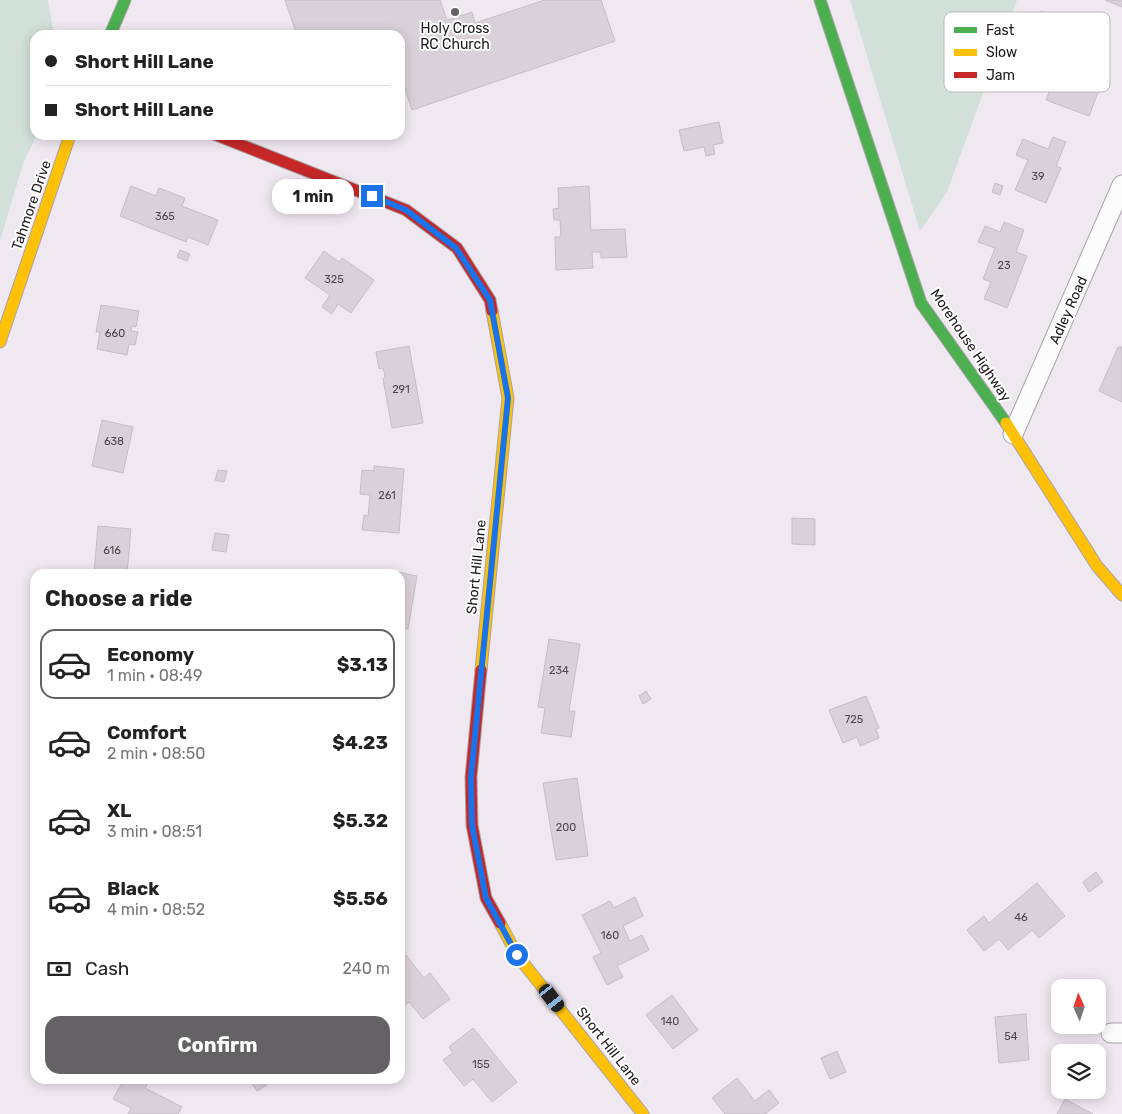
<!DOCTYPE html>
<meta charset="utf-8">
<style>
:root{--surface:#fff;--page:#f6f6f6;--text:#222;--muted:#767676;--line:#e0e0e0;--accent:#666067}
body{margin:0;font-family:Rubik,sans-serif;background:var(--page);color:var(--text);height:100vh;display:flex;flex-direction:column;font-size:19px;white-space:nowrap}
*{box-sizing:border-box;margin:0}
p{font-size:16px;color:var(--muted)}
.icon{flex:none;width:28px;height:28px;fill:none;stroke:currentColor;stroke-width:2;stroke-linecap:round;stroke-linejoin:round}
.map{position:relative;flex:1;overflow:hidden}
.panel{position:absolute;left:30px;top:569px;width:375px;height:515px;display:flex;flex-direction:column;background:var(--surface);border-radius:15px;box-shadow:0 2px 12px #0003}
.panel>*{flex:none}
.banner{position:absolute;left:30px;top:30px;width:375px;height:110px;border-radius:15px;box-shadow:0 2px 12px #0003;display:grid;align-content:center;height:110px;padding:0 15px;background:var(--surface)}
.needle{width:32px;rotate:357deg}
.buttons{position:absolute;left:1051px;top:979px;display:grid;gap:10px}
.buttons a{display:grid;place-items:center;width:55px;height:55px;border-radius:10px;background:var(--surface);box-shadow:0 2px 12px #0003;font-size:25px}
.end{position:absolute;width:22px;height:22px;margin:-11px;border:6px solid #1a73e8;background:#fff;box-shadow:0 0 0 2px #fff}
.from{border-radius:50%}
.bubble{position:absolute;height:35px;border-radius:15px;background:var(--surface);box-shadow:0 2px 12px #0003;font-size:16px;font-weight:700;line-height:35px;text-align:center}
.car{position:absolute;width:15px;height:30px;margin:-15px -8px;border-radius:6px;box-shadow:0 0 4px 1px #0007;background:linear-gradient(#222 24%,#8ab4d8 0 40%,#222 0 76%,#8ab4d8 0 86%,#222 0)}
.banner b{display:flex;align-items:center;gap:18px;height:48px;font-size:19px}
.banner b+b{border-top:1px solid var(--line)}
.banner i{width:12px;height:12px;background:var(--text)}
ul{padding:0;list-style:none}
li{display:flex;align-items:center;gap:15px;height:70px;margin:0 10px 8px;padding:0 5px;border:2px solid transparent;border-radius:15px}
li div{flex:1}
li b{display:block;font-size:19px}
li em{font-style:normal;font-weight:700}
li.current{border-color:var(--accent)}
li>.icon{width:45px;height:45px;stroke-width:1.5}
h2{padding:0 15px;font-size:22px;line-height:60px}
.pay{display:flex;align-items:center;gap:12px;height:55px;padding:0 15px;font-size:19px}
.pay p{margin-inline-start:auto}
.button{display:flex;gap:10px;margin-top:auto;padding:10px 15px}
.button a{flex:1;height:58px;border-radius:15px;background:var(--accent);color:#fff;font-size:20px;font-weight:700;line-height:58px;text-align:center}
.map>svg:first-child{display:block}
.green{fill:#d1e0d9}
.building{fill:#dad0da;stroke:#c4bec4}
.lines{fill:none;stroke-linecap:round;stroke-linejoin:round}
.street-casing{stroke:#a8a3a8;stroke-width:21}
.fast-casing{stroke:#a8a3a8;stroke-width:13}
.slow-casing{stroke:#a8a3a8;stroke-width:13}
.jam-casing{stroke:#a8a3a8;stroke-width:13}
.street{stroke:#fdfcfd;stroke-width:19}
.fast{stroke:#4caf50;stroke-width:11}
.slow{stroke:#ffc107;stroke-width:11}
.jam{stroke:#c62828;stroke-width:11}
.route{stroke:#1a73e8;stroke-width:6}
.poi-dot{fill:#666067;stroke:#fff;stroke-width:2}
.labels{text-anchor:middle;stroke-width:4;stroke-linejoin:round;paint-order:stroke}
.number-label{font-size:11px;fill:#4c464d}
.poi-label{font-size:14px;fill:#1c171d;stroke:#fff}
.street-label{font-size:14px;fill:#1c171d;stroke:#fff}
.key{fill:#fff;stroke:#bbb9bb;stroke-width:1}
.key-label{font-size:14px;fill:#1c171d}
</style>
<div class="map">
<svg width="1122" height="1114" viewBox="0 0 1122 1114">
<rect width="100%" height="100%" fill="#f0e8f0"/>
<path class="green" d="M0 0H48L54 35H35V135H37L24 161 0 241Z
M850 0H1017L947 192 920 231Z"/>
<path class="building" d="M285 0H440L447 20 472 12 475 23 545 0H601L615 41 412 110 400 73V35H297Z
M1105 0H1122V7Z
M1041 11 1051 15 1048 26 1037 21Z
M1063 54 1096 66 1092 76 1103 80 1089 116 1046 100 1051 87 1043 84 1051 64 1058 67Z
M719 122 723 143 713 145 715 154 706 156 704 147 684 151 679 130Z
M1053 137 1066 142 1056 166 1061 168 1046 203 1015 190 1028 160 1016 155 1023 139 1048 149Z
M995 183 1003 186 1000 195 992 192Z
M131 186 156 196 159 188 185 198 182 206 218 220 208 245 188 237 186 242 120 216Z
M589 186 591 230 625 229 627 257 601 258V252H592L593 268 556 270 555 237H561L560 220H554L553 209 559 208 558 188Z
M1004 222 1024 230 1016 252 1027 256 1007 308 984 299 991 282 983 279 995 248 978 242 985 226 1000 232Z
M180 250 190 254 187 261 177 257Z
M324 251 339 262 342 258 374 280 351 313 338 304 332 314 322 307 330 295 305 278Z
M101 305 139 311 136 327 132 326 131 331 138 332 135 345 129 344 127 355 97 349 100 332H96Z
M409 346 423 423 392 428 383 379 385 376 383 368 379 369 376 352Z
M1118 347H1122V402L1099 391Z
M102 420 133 427 123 473 92 466Z
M374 466 404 469 399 533 362 530 364 515 368 516 370 495 360 494 362 470 374 471Z
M218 470 227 471 224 482 215 480Z
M792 518 815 519V545L792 544Z
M98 526 131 529 127 574H94Z
M215 533 229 535 226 552 212 550Z
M388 570 417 576 408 629 400 628V574H387Z
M549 639 580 644 569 711H575L571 737 541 733 545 708 538 707Z
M646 691 651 699 643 704 639 696Z
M866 696 879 728 876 729 879 738 860 746 857 737 843 743 829 710Z
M577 778 588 856 556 860 543 783Z
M1096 872 1103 882 1089 892 1083 882Z
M1037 883 1065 916 1039 938 1032 930 1008 950 999 939 984 951 967 930 984 916 989 923Z
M635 897 643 916 623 926 630 941 642 935 649 950 617 966 623 977 607 985 593 957 601 953 582 915 610 901 614 908Z
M406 955 424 978 430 973 450 999 423 1019 409 1002 403 1007 400 1003V960Z
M672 995 698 1030 673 1049 646 1015Z
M1026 1014 1029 1060 999 1063 995 1017Z
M473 1028 517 1082 492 1102 473 1079 464 1086 443 1060 453 1053 449 1047Z
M837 1051 846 1072 830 1079 821 1058Z
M737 1078 755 1101 769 1090 779 1103 765 1114H725L712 1098Z
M119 1079H150L145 1088 182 1107 178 1114H128L131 1108 113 1099 123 1081Z
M253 1079H262L267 1085 257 1091 250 1081Z
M1065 1099 1093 1114H1057Z"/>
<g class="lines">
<g class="street-casing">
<path id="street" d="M1013 434 1122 185
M1111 1033H1122"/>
</g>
<g class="fast-casing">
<path id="fast" d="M820 0 921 303 1006 423
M110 35 125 0"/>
</g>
<g class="slow-casing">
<path id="slow" d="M0 342 70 135
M1006 423 1097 566 1122 595
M481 670 508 398 492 311
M500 923 517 955 643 1114"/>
</g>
<g class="jam-casing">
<path id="jam" d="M216 135 406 210 457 248 490 300 492 311
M481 670 471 777 472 825 486 898 500 923"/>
</g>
<use href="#street" class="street"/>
<use href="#fast" class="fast"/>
<use href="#slow" class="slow"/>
<use href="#jam" class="jam"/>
</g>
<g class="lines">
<path class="route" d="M372 196 406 210 456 248 490 300 508 398 471 777 472 825 486 898 517 955"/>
</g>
<circle class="poi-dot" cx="455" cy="12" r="5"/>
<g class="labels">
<g class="number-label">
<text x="1038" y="180">39</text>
<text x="165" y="220">365</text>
<text x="1004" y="269">23</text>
<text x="334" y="283">325</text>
<text x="115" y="337">660</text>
<text x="401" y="393">291</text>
<text x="114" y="445">638</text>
<text x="387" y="499">261</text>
<text x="112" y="554">616</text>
<text x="559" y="674">234</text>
<text x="854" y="723">725</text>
<text x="566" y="831">200</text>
<text x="1021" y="921">46</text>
<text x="610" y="939">160</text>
<text x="670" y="1025">140</text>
<text x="1011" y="1040">54</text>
<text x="481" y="1068">155</text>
</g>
<g class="poi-label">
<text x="455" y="33">Holy Cross<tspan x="455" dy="16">RC Church</tspan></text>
</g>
<g class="street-label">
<text transform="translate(31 205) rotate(-71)" y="5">Tahmore Drive</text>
<text transform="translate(1068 310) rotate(-66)" y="5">Adley Road</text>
<text transform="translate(971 345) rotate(56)" y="5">Morehouse Highway</text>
<text transform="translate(476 567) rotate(-84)" y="5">Short Hill Lane</text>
<text transform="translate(609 1046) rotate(52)" y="5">Short Hill Lane</text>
</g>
</g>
<rect x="944" y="12" width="166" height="80" rx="8" class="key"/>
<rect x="954" y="27" width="23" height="6" fill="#4caf50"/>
<rect x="954" y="49" width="23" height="7" fill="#ffc107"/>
<rect x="954" y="72" width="23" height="6" fill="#c62828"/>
<g class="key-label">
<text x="986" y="35">Fast</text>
<text x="986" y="57">Slow</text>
<text x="986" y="80">Jam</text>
</g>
</svg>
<div class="buttons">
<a><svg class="needle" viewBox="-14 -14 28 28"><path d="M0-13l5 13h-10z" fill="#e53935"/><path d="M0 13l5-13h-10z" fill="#767676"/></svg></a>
<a><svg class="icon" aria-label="layers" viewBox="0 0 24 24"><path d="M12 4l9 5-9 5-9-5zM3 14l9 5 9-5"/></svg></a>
</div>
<i class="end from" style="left:517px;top:955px"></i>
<i class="end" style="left:372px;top:196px"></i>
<div class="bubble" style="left:272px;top:179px;width:82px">1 min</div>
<i class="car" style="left:552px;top:998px;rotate:142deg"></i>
<div class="banner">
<b><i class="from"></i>Short Hill Lane</b>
<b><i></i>Short Hill Lane</b>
</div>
<section class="panel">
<h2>Choose a ride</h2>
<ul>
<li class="current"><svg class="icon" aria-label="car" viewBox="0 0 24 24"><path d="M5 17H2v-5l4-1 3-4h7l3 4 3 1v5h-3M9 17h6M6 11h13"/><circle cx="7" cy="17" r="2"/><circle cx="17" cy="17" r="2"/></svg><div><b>Economy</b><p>1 min · 08:49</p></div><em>$3.13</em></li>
<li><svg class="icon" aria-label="car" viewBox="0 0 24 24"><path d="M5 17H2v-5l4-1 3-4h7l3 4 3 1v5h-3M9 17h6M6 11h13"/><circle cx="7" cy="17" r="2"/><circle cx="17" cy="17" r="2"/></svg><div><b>Comfort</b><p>2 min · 08:50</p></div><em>$4.23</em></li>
<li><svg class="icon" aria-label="car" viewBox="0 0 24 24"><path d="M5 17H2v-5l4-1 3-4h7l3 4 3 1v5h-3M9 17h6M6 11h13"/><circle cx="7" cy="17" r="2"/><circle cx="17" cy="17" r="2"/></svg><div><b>XL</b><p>3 min · 08:51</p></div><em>$5.32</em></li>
<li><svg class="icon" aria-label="car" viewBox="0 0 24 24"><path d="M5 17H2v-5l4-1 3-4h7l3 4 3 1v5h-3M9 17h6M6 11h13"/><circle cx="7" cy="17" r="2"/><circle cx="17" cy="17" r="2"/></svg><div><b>Black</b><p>4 min · 08:52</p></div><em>$5.56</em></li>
</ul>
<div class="pay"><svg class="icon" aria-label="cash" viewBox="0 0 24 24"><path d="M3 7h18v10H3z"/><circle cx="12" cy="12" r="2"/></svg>Cash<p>240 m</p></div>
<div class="button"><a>Confirm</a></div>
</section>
</div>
